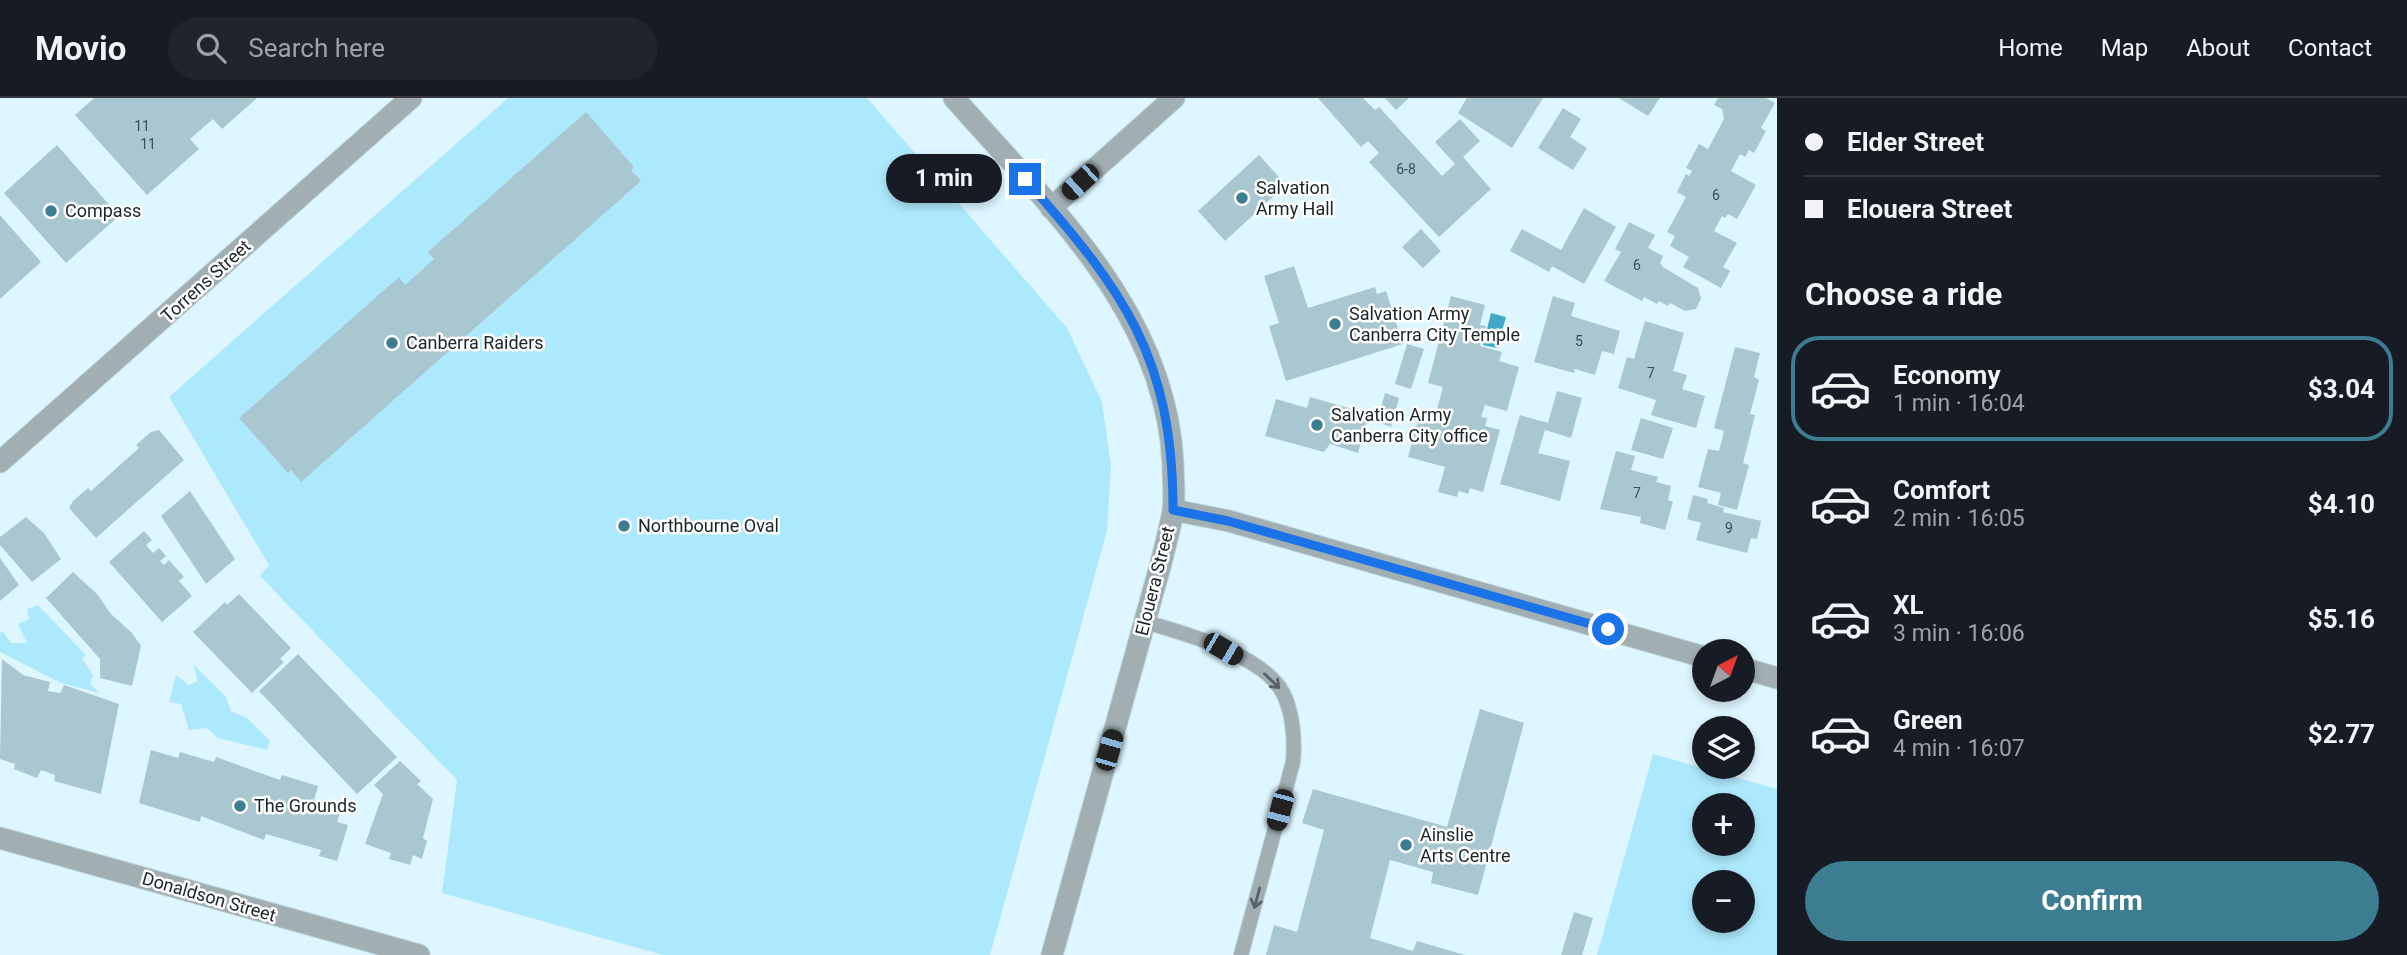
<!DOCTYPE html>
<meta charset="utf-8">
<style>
:root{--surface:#171b24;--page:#20242c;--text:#f1f3f6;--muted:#9ea1a6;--line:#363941;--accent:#3d7d91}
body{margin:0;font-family:Roboto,sans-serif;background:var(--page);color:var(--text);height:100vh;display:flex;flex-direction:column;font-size:26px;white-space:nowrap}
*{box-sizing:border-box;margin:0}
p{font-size:23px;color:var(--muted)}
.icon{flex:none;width:38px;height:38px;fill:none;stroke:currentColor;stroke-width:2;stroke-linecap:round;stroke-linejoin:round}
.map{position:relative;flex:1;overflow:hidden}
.sheet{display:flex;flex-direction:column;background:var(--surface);width:630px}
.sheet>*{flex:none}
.banner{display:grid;align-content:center;height:154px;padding:0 28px;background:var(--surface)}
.needle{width:46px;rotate:41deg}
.buttons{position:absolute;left:1692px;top:541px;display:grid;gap:14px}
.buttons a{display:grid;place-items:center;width:63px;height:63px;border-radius:50%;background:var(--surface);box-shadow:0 4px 10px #0003;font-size:35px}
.end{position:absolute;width:32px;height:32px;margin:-16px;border:9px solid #1a73e8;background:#fff;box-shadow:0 0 0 4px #fff}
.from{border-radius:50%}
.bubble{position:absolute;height:49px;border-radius:24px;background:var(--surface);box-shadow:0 4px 10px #0003;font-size:23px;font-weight:700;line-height:49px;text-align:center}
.car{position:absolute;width:21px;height:42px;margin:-21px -10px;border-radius:9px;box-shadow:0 0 5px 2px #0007;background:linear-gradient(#222 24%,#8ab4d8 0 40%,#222 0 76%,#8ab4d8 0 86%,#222 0)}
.banner b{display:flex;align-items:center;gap:24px;height:66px;font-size:26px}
.banner b+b{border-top:2px solid var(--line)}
.banner i{width:18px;height:18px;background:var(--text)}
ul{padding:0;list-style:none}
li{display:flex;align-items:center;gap:21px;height:105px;margin:0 14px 10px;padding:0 14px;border:4px solid transparent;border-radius:28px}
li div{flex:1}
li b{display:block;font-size:26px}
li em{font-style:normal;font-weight:700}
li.on{border-color:var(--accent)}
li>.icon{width:63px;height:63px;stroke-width:1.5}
h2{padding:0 28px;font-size:32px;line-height:84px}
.cta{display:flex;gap:14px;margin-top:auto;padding:14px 28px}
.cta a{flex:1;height:80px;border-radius:42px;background:var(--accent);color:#fff;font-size:28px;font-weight:700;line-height:80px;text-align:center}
header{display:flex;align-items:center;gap:42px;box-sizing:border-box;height:98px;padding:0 35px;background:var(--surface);border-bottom:2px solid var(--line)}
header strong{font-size:33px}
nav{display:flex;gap:38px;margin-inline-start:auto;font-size:24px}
.search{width:490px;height:63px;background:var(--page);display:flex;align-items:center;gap:18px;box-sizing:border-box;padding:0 24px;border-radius:38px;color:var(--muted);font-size:26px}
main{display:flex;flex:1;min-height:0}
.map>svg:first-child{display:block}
.green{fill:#ade9fc;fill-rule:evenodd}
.water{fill:#3fa9c7}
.building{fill:#a9c7d1}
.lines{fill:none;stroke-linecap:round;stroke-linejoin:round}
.service-casing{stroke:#bad0d8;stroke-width:16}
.minor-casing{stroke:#bad0d8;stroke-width:23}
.service{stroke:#a1aeb2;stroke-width:14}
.minor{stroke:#a1aeb2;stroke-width:21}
.oneway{stroke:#566366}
.route{stroke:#1a73e8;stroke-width:9}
.poi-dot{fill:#3d7d91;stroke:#fefefe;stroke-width:2.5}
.labels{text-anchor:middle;stroke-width:5;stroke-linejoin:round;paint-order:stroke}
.number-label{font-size:14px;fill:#3d4e52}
.poi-label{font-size:18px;fill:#192528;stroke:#fefefe;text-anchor:start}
.street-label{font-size:18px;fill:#192528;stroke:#fefefe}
</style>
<header>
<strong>Movio</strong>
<div class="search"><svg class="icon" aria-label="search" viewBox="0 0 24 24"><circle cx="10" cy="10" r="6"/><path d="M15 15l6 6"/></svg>Search here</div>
<nav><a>Home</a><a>Map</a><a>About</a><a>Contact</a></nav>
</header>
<main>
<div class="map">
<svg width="1777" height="857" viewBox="0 0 1777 857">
<rect width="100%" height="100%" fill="#ddf6ff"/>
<path class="green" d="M508 0H867L1067 230 1102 304 1111 369 1107 433 990 857H663L442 795 457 682 260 478 269 467 169 299Z
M38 507 86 557 82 560 93 577 90 586 100 595 61 585 0 554V535L3 534 11 545H27L18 526 29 521 27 511Z
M193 566 226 599 231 613 247 620 270 643 267 652 218 640 207 630 189 632 181 606 169 604 176 577 189 587 198 583Z
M1653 656 1777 691V857H1597ZM1743 707V746H1704V707ZM1743 784V822H1704V784Z"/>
<path class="water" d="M1491 215 1506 219 1497 250 1483 247Z"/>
<path class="building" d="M94 0H257L222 31 213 21 190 41 199 51 147 97 75 17Z
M1318 0H1363L1375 12 1379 9 1442 78 1455 66 1435 44 1460 21 1480 43 1463 59 1491 91 1439 139 1369 64 1379 55 1368 43 1361 49Z
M1385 0H1409L1396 12Z
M1467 0H1543L1512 50 1458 15Z
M1619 0H1660L1648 18Z
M1718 0H1766L1775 5 1761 30 1766 33 1754 55 1749 52 1745 59 1740 56 1731 73 1756 87 1737 121 1728 116 1725 120 1722 118 1714 133 1737 145 1723 169 1730 173 1721 190 1683 169 1689 159 1670 148 1675 138 1667 134 1686 99 1677 94 1686 76 1689 78 1692 73 1686 70 1699 46 1708 51 1724 21 1722 11 1714 7Z
M1563 10 1581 21 1570 39 1587 50 1573 72 1538 50Z
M586 14 634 69 631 72 641 83 301 384 291 372 288 375 239 320 399 179 405 187 434 161 428 154Z
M57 47 119 118 66 165 4 95Z
M1259 57 1286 87 1225 143 1198 113Z
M1584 110 1616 129 1584 186 1552 168 1549 174 1510 153 1522 131 1561 152Z
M0 117 41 164 0 201Z
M1629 124 1655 137 1648 150 1663 158 1660 165 1663 169 1698 190 1701 200 1696 211 1685 213 1670 205 1668 208 1659 203 1657 206 1644 199 1642 203 1604 183 1621 154 1615 151Z
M1421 131 1441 153 1423 170 1402 149Z
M1294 168 1308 210 1375 189 1377 196 1386 193 1403 246 1286 283 1269 228 1279 225 1264 178Z
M1451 198 1485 207 1480 227 1486 228 1480 248 1502 254 1499 263 1519 269 1507 313 1485 307 1481 319 1487 320 1485 328 1500 332 1483 394 1470 390 1468 396 1459 393 1457 399 1438 394 1445 369 1408 359 1418 322 1433 326 1443 289 1428 285Z
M1553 198 1575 205 1571 218 1620 233 1614 256 1602 253 1595 277 1575 271 1574 275 1534 264Z
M1645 223 1684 235 1673 273 1687 277 1682 291 1705 298 1696 330 1651 317 1656 302 1618 290 1627 259 1634 261Z
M1407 246 1424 251 1411 291 1395 286Z
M1735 249 1760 255 1754 279 1759 282 1750 316 1755 317 1743 365 1749 367 1737 412 1718 407 1721 395 1698 389 1708 351 1719 353 1724 333 1714 330Z
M1557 293 1582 300 1571 340 1545 332 1538 355 1570 363 1560 403 1500 386 1520 317 1548 325Z
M1385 295 1399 300 1391 329 1377 324Z
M1310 299 1369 316 1358 355 1330 346 1324 354 1265 338 1276 301 1307 310Z
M1641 320 1673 330 1663 361 1631 352Z
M159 332 184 362 96 440 69 410 73 403 88 390 91 393 139 350 136 347 151 334Z
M1616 353 1635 358 1631 372 1658 379 1656 384 1671 388 1668 402 1673 404 1665 432 1640 425 1641 419 1600 411Z
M190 393 235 461 206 486 161 418Z
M1693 397 1708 401 1707 405 1724 410 1723 414 1761 423 1757 441 1751 440 1747 455 1696 442 1701 425 1687 421Z
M26 419 44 435 61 461 32 484 0 447V439Z
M144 433 152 442 146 447 153 455 159 450 166 458 160 463 164 467 169 462 184 479 179 483 192 498 162 524 109 464Z
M0 460 19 487 0 503Z
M73 474 97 496 111 516 132 535 141 548 132 588 100 580V561L46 500Z
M239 496 291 550 280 561 284 564 252 595 193 534 225 504 227 507Z
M298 556 397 659 357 696 259 593Z
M2 561 23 577 50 584 48 593 60 595 64 587 119 606 101 696 54 683 55 677 41 672 37 680 14 671 15 666 0 661Z
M1480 611 1524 625 1478 797 1431 785 1433 774 1390 762 1370 840 1413 853 1417 843 1465 857H1266L1274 827 1297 834 1324 732 1302 725 1313 691 1447 729Z
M151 652 178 660 180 654 214 664 216 659 280 682 282 677 318 688 314 702 341 711 337 724 348 727 337 763 319 758 321 752 266 736 264 742 201 718 200 724 139 705Z
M400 663 421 683 417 686 433 701 423 740 427 743 422 761 413 757 410 767 389 761 391 755 365 746 383 696 374 687Z
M1574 814 1593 820 1582 857H1561Z"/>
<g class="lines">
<g class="service-casing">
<path id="service" d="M1145 524C1184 535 1263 557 1283 595 1293 615 1295 642 1293 664L1241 857"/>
</g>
<g class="minor-casing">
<path id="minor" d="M954 0C1048 107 1166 214 1173 366 1173 381 1175 398 1173 413 1170 431 1165 448 1161 465L1052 857
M1051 110 1174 0
M0 364 411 0
M1173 412 1229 423 1704 559
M1743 570 1777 580
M0 740 419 857"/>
</g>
<use href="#service" class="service"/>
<use href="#minor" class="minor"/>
</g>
<defs><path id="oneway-shaft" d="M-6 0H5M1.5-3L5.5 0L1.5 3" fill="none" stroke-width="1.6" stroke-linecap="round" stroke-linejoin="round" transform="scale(1.75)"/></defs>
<g class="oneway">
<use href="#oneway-shaft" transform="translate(1272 583) rotate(44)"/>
<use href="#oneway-shaft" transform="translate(1257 800) rotate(105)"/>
</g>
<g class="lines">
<path class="route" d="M1025 81C1123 192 1173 258 1173 412L1228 423 1608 531"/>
</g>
<g class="poi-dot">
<circle cx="1242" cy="100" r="7"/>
<circle cx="51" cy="113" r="7"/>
<circle cx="1335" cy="226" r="7"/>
<circle cx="392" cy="245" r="7"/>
<circle cx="1317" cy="327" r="7"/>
<circle cx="624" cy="428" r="7"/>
<circle cx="240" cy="708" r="7"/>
<circle cx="1406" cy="747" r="7"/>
</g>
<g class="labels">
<g class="number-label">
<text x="142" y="33">11</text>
<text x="148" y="51">11</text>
<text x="1406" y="76">6-8</text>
<text x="1716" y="102">6</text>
<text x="1637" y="172">6</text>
<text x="1579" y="248">5</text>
<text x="1651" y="280">7</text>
<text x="1637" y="400">7</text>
<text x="1729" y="435">9</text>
</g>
<g class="poi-label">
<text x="1256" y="96">Salvation<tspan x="1256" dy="21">Army Hall</tspan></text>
<text x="65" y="119">Compass</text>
<text x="1349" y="222">Salvation Army<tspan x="1349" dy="21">Canberra City Temple</tspan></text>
<text x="406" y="251">Canberra Raiders</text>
<text x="1331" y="323">Salvation Army<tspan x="1331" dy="21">Canberra City office</tspan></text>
<text x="638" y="434">Northbourne Oval</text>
<text x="254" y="714">The Grounds</text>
<text x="1420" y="743">Ainslie<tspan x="1420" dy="21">Arts Centre</tspan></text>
</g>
<g class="street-label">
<text transform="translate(206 183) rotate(-42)" y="6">Torrens Street</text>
<text transform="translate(1155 483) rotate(-76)" y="6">Elouera Street</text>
<text transform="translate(209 799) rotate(16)" y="6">Donaldson Street</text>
</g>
</g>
</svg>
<div class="buttons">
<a><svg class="needle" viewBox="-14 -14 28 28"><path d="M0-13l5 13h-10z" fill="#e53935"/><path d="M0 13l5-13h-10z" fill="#9ea1a6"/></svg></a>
<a><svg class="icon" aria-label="layers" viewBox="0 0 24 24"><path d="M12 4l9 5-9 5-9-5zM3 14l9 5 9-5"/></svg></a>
<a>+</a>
<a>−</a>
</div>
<i class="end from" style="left:1608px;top:531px"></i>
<i class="end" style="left:1025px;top:81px"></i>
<div class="bubble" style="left:886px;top:56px;width:116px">1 min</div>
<i class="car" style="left:1080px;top:84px;rotate:228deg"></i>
<i class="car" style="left:1223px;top:551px;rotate:120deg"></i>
<i class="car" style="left:1109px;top:652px;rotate:16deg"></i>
<i class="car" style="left:1280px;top:712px;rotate:195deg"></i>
</div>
<section class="sheet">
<div class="banner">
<b><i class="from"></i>Elder Street</b>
<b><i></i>Elouera Street</b>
</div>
<h2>Choose a ride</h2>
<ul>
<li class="on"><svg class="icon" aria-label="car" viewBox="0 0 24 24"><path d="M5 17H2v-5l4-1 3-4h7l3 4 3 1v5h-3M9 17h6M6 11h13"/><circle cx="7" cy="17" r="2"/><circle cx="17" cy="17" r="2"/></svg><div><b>Economy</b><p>1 min · 16:04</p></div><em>$3.04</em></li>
<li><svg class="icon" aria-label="car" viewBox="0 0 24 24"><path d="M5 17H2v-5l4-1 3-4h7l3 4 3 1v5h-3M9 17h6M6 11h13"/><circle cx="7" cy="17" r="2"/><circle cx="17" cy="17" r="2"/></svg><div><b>Comfort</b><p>2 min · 16:05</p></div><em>$4.10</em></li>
<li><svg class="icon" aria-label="car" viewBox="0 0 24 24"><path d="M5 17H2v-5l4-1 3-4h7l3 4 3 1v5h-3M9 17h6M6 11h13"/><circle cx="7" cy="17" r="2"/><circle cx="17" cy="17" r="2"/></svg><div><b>XL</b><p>3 min · 16:06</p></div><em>$5.16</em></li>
<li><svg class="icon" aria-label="car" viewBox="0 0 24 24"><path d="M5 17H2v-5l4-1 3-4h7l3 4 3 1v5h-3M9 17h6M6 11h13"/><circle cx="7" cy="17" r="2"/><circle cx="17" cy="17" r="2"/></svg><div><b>Green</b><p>4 min · 16:07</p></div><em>$2.77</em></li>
</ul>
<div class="cta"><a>Confirm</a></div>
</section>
</main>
